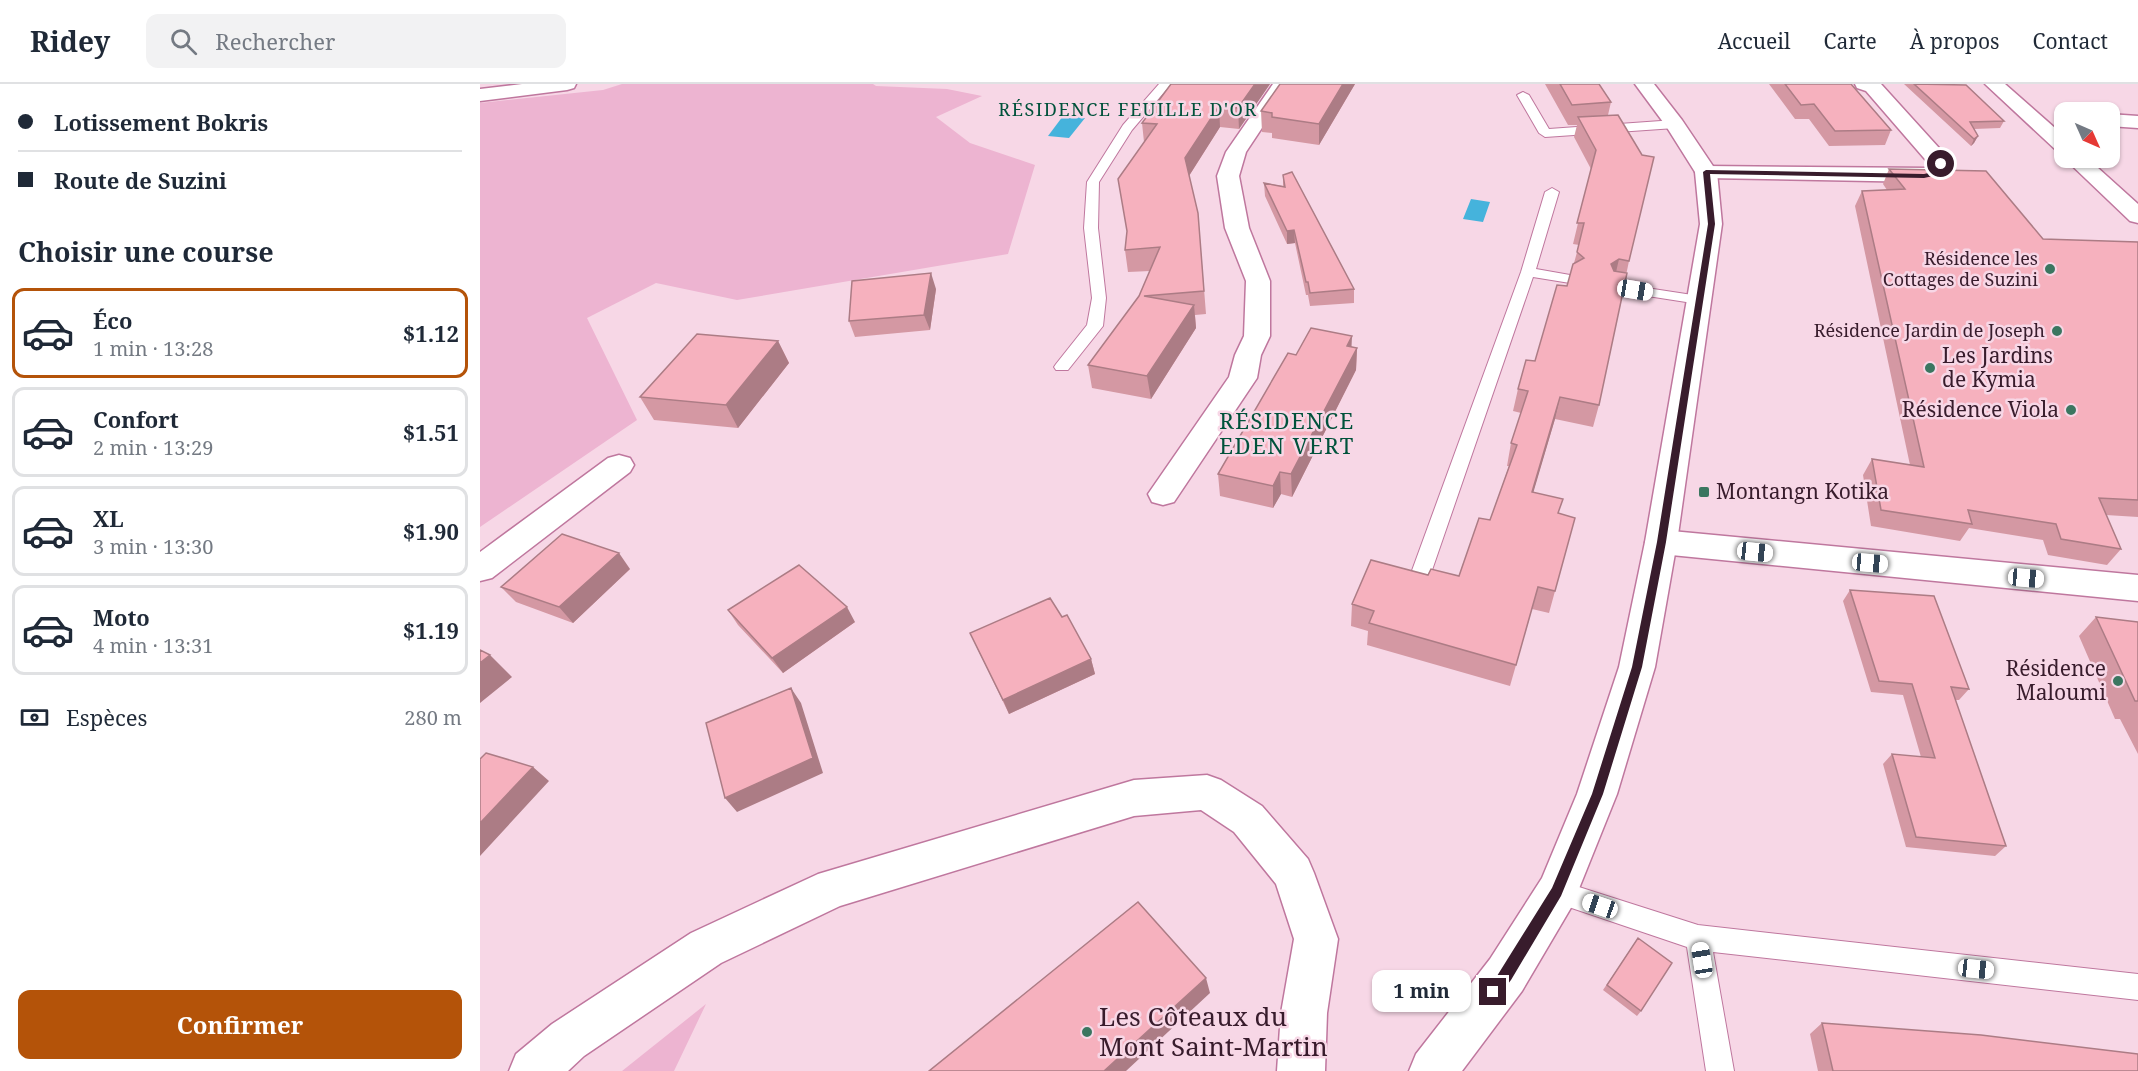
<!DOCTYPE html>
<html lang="fr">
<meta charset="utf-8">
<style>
:root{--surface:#fff;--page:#f2f2f3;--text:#1f2937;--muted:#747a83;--line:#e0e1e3;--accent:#b45309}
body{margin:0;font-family:"Noto Serif",serif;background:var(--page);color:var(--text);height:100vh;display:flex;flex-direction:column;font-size:22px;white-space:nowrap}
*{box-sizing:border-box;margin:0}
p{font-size:20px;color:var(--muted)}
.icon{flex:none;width:33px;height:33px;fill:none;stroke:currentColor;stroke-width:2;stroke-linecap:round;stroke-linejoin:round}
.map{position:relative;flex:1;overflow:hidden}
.panel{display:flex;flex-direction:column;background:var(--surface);width:480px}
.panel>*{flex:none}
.top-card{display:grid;align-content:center;height:132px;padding:0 18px;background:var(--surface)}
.needle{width:39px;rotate:135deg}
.buttons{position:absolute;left:1574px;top:18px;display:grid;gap:12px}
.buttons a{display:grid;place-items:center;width:66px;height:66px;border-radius:12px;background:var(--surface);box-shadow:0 2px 4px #0004;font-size:30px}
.end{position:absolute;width:27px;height:27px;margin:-14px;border:8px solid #381c2c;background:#fff;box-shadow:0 0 0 3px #fff}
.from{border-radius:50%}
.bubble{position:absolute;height:42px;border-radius:12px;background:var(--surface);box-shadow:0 2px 4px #0004;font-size:20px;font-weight:700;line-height:42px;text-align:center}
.car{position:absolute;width:18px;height:36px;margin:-18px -9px;border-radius:8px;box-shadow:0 0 4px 2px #0007;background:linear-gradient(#fff 24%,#345 0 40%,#fff 0 76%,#345 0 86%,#fff 0)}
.top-card b{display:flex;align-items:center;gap:21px;height:57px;font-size:22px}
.top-card b+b{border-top:2px solid var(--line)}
.top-card i{width:15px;height:15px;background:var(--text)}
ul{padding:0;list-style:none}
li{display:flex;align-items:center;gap:18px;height:90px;margin:0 12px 9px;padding:0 6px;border:3px solid var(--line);border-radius:12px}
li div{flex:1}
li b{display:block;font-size:22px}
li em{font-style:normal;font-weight:700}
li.current{border-color:var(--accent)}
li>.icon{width:54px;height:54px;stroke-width:1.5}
h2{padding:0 18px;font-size:27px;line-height:72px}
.pay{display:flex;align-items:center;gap:15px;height:66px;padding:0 18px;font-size:22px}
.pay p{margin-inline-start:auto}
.primary-button{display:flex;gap:12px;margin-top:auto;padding:12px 18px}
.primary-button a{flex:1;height:69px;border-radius:12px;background:var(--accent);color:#fff;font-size:24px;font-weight:700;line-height:69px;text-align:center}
header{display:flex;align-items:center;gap:36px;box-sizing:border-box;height:84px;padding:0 30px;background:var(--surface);border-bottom:2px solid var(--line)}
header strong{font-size:28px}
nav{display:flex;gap:33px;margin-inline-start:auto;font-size:21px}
.search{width:420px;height:54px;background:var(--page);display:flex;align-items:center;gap:15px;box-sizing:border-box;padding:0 21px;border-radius:12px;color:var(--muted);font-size:22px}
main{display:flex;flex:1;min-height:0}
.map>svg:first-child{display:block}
.green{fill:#edb4d1}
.water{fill:#45b3dc}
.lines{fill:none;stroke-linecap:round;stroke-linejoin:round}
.lane-casing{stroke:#bf779e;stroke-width:2}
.street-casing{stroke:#bf779e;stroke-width:3}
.secondary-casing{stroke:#bf779e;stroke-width:3}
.lane{fill:#fff;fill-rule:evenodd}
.street{fill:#fff;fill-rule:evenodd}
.secondary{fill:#fff;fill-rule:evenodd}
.wall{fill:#d498a3}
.shaded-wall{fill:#ac7c85}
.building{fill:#f6b1be;stroke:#ac7c85;stroke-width:1.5}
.route{fill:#381c2c}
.poi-dot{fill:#3b7660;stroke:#f7d7e6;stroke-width:2}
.labels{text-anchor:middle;stroke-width:5;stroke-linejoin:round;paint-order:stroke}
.far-neighbourhood-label{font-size:18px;letter-spacing:1.5px;fill:#00523b;stroke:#f7d7e6}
.far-poi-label{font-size:18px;fill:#381c2c;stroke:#f7d7e6;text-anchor:end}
.poi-label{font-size:21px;fill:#381c2c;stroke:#f7d7e6;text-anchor:start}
.neighbourhood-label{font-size:22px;letter-spacing:1.5px;fill:#00523b;stroke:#f7d7e6}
.near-poi-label{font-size:26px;fill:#381c2c;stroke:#f7d7e6;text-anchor:start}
</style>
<header>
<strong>Ridey</strong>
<div class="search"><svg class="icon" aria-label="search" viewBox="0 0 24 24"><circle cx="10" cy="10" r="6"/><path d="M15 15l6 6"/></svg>Rechercher</div>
<nav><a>Accueil</a><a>Carte</a><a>À propos</a><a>Contact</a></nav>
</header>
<main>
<section class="panel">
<div class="top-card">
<b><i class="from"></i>Lotissement Bokris</b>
<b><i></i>Route de Suzini</b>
</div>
<h2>Choisir une course</h2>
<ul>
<li class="current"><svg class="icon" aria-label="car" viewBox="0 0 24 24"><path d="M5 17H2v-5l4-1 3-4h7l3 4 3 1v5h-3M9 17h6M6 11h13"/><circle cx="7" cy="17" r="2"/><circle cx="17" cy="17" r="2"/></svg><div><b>Éco</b><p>1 min · 13:28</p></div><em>$1.12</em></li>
<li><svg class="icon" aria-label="car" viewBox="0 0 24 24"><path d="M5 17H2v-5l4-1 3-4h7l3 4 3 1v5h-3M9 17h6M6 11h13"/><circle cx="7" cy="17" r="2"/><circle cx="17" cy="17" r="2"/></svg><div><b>Confort</b><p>2 min · 13:29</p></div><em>$1.51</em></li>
<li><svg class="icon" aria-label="car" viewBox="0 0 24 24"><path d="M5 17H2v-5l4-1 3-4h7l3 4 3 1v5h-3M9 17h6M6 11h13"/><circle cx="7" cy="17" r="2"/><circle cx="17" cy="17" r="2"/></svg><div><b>XL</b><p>3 min · 13:30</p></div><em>$1.90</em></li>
<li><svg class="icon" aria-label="car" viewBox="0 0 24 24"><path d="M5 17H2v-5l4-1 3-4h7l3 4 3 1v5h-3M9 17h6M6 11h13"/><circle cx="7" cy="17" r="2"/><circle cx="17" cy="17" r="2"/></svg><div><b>Moto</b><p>4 min · 13:31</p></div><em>$1.19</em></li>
</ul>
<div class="pay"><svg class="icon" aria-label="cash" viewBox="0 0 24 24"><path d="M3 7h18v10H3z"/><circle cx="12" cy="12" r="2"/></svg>Espèces<p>280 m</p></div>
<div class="primary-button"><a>Confirmer</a></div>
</section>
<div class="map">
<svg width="1658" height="987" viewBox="0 0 1658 987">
<rect width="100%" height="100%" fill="#f7d7e6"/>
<path class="green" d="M142 0H393L396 2 467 5 502 12 456 33 490 59 555 81 528 170 257 216 176 199 107 234 157 336 0 443V19L123 6Z
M226 920 194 987H142Z"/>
<path class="water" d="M583 32 605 34 589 54 568 52Z
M991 115 1010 118 1003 138 983 135Z"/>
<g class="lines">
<g class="lane-casing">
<path id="lane" d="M679 0H691L652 46 619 98 618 144 626 214 623 242 588 286H576L574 283 576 280 607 241 612 214 604 144 607 98 643 41Z
M1043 8 1049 11 1069 45 1195 36 1201 40 1195 44 1065 53 1059 49 1037 11Z
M1072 104 1079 108 1056 185 1090 191 1097 195 1090 199 1053 193 950 492 947 497 940 499 933 497 930 492 1041 188 1065 108Z
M1134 199 1219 212 1226 216 1219 220 1129 206 1127 203 1129 200Z
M1077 796 1218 841 1658 890V916L1233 868 1254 987H1226L1207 863 1068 816 1065 808 1068 800Z"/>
</g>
<g class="street-casing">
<path id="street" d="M42 0H96L94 4 87 6 0 17V5Z
M793 0H811L766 68 759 92 769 144 790 197V252L781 271 777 294 694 418 683 421 672 418 668 410 749 293 755 271 764 252 766 197 745 144 737 92 746 68Z
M1375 0H1401L1469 75 1472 80 1468 94 1444 98 1226 94 1218 93 1215 88 1218 83 1226 82 1450 84V81L1386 7 1377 4Z
M1505 0H1525L1584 52V69L1577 67Z
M1629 30 1658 32V44L1629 42Z
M1584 74H1607L1658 120V139L1650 137Z
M139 371 150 374 154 381 150 388 12 494 0 497V468L128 374Z
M1181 446 1658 491V517L1181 470 1170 466 1165 458 1170 450Z
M727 691 741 696 782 722 828 775 834 789 858 855 847 929 845 987H797L801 929 814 855 796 800 754 748 721 726 654 732 360 822 241 879 104 972 88 987H29L36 970 72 940 211 849 338 790 654 696Z"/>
</g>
<g class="secondary-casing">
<path id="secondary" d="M1155 0H1174L1202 36 1237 88 1242 140 1197 458 1175 583 1137 710 1092 822 1042 907 982 987H929L936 970 1010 875 1062 794 1097 710 1139 583 1165 458 1220 140 1215 88 1186 42Z"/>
</g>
<use href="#lane" class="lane"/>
<use href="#street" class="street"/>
<use href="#secondary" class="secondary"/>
</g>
<path class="wall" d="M790 0 759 45 740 43 709 92 718 129 726 230 715 231 716 244 671 315 612 304 608 281 659 212 670 187 648 188 645 166 664 58 662 39Z
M875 0 839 61 792 54V49L782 48 781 27Z
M1065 0H1119L1131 18 1128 31 1149 177 1119 321 1113 343 1075 335 1053 408 1079 430 1095 434 1069 529 1052 525 1030 602 887 561 888 547 871 542 872 520 948 491 979 492 1010 436 1029 382H1027L1031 359 1041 329 1033 327 1038 305 1055 277 1087 202 1094 179 1099 161 1093 160 1111 85 1094 53 1097 41H1088Z
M1289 0H1371L1411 46 1405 61 1349 62 1329 35H1315Z
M1424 0H1470L1524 37 1520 44 1494 45 1498 52 1494 59 1491 62Z
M1409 85 1563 155 1658 158V433L1626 431 1641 465 1627 481 1568 471 1563 456 1489 444 1480 457 1391 442 1383 391 1392 375 1430 381 1375 122 1382 107 1407 106 1403 100Z
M803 91 874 205V219L830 222 828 211H826L815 159 807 160 785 112 784 99 803 102Z
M456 205 450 246 375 253 369 237Z
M298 257 309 279 258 344 174 336 160 313Z
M871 263 877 264 876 286 812 413 801 410 793 424 740 412 738 390 816 271Z
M150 485 93 539 36 518 21 503Z
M1370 506 1489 605 1479 616H1475L1526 762 1515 772 1426 763 1403 680 1412 670 1441 673 1423 611 1391 608 1363 517Z
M248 526 375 538 303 589 258 541Z
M582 533 611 575 615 590 529 630 497 564 490 549Z
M1616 533 1658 538V670L1640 635H1635L1599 552Z
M1158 854 1161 927 1157 932 1123 906Z
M1342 939 1658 987H1338L1330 950Z"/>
<path class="shaded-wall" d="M775 0H790L759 45 758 24Z
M863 0H875L839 61V40Z
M739 22 740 43 707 95 705 74Z
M1498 52 1494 59 1491 62 1494 55Z
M814 146 815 159 807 160V147Z
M1139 175 1134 197 1131 180Z
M451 189 456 205 450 246 444 231Z
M714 221 716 244 671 315 667 292Z
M872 252 871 274 867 262Z
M298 257 309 279 258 344 246 321Z
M877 264 876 286 812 413 811 390Z
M1080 313 1075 335 1047 430 1052 408Z
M800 388 801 410 793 424V402Z
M139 469 150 485 93 539 79 523Z
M367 523 375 538 303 589 292 574Z
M10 571 32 593 0 619V579Z
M611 575 615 590 529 630 523 616Z
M311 604 321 619 343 689 257 728 245 714Z
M53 683 69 697 0 772V739Z
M726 894 730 909 646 987H624Z"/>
<path class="building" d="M691 0H775L758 24 739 22 705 74 718 129 724 207 664 212 714 221 667 292 608 281 659 212 680 163 645 166 647 147 638 95 677 40 662 39Z
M800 0H863L839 40 792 33V29L781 27Z
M1080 0H1119L1131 18 1092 21Z
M1305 0H1371L1411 46 1355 47 1334 20 1321 21Z
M1434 0 1486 1 1524 37 1490 38 1498 52 1494 55Z
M1138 31 1162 71 1174 73 1149 177 1139 175 1131 180 1134 187 1147 189 1119 321 1080 313 1052 408 1083 415 1078 429 1095 434 1075 507 1058 503 1036 581 889 539 894 527 872 520 891 476 948 491 951 485 979 492 999 434 1010 436 1037 361 1031 359 1048 307 1038 305 1046 276 1055 277 1077 201 1087 202 1093 180 1104 174 1097 168 1104 139H1097L1116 66 1098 33Z
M1409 85 1506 87 1563 155 1658 158V416L1619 414 1641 465 1581 455 1576 440 1488 426 1492 440 1401 426 1392 375 1444 383 1382 107 1425 105Z
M812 88 874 205 830 209 828 198H826L814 146 807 147 784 99 805 103 803 91Z
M451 189 444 231 369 237 372 197Z
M831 244 872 252 867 262 877 264 811 390 800 388 793 402 738 390 808 269 816 271Z
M217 250 298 257 246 321 160 313Z
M82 450 139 469 79 523 21 503Z
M319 481 367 523 292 574 248 526Z
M1370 506 1454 512 1489 605 1471 603 1526 762 1436 753 1412 670 1455 674 1432 600 1399 597Z
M570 514 582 533 587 531 611 575 523 616 490 549Z
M1616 533 1658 538V617H1655Z
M0 566 10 571 0 579Z
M311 604 333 674 245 714 226 639Z
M6 669 53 683 0 739V675Z
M658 818 726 894 624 987H449Z
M1158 854 1192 879 1161 927 1127 901Z
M1342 939 1501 951 1658 970V987H1353Z"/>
<path class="route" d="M1458 79 1464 80 1462 90 1444 94 1230 90 1235 140 1186 458 1162 583 1123 710 1081 812 1031 896 1018 913 1013 915 1009 913 1007 908 1072 804 1112 710 1152 583 1177 458 1228 140 1223 88 1226 86 1444 90 1457 87Z"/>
<g class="poi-dot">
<circle cx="1570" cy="185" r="6"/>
<circle cx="1577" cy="247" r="6"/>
<circle cx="1450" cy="284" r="6"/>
<circle cx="1591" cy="326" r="6"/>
<rect x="1218" y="402" width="12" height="12" rx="3"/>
<circle cx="1638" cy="597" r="6"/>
<circle cx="607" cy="948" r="6"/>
</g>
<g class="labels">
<g class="far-neighbourhood-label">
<text x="648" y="32">RÉSIDENCE FEUILLE D'OR</text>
</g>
<g class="far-poi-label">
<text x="1558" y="181">Résidence les<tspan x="1558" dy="21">Cottages de Suzini</tspan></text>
<text x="1565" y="253">Résidence Jardin de Joseph</text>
</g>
<g class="poi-label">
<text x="1462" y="279">Les Jardins<tspan x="1462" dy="24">de Kymia</tspan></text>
<text x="1579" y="333" text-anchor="end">Résidence Viola</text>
<text x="1236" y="415">Montangn Kotika</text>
<text x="1626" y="592" text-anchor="end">Résidence<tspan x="1626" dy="24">Maloumi</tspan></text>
</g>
<g class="neighbourhood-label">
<text x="807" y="345">RÉSIDENCE<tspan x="807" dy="25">EDEN VERT</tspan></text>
</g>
<g class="near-poi-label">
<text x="619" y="942">Les Côteaux du<tspan x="619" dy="30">Mont Saint-Martin</tspan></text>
</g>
</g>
</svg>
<div class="buttons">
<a><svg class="needle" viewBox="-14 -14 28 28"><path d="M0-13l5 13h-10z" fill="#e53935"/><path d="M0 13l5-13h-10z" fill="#747a83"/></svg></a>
</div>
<i class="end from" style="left:1461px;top:80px"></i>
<i class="end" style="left:1013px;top:908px"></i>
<div class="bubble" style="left:892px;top:886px;width:99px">1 min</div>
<i class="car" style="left:1155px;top:206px;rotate:99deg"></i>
<i class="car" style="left:1275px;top:468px;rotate:96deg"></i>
<i class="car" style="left:1390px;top:479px;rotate:95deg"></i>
<i class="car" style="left:1546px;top:494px;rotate:95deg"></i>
<i class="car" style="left:1120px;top:822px;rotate:289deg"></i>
<i class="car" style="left:1222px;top:876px;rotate:351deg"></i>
<i class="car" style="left:1496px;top:885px;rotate:96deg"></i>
</div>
</main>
